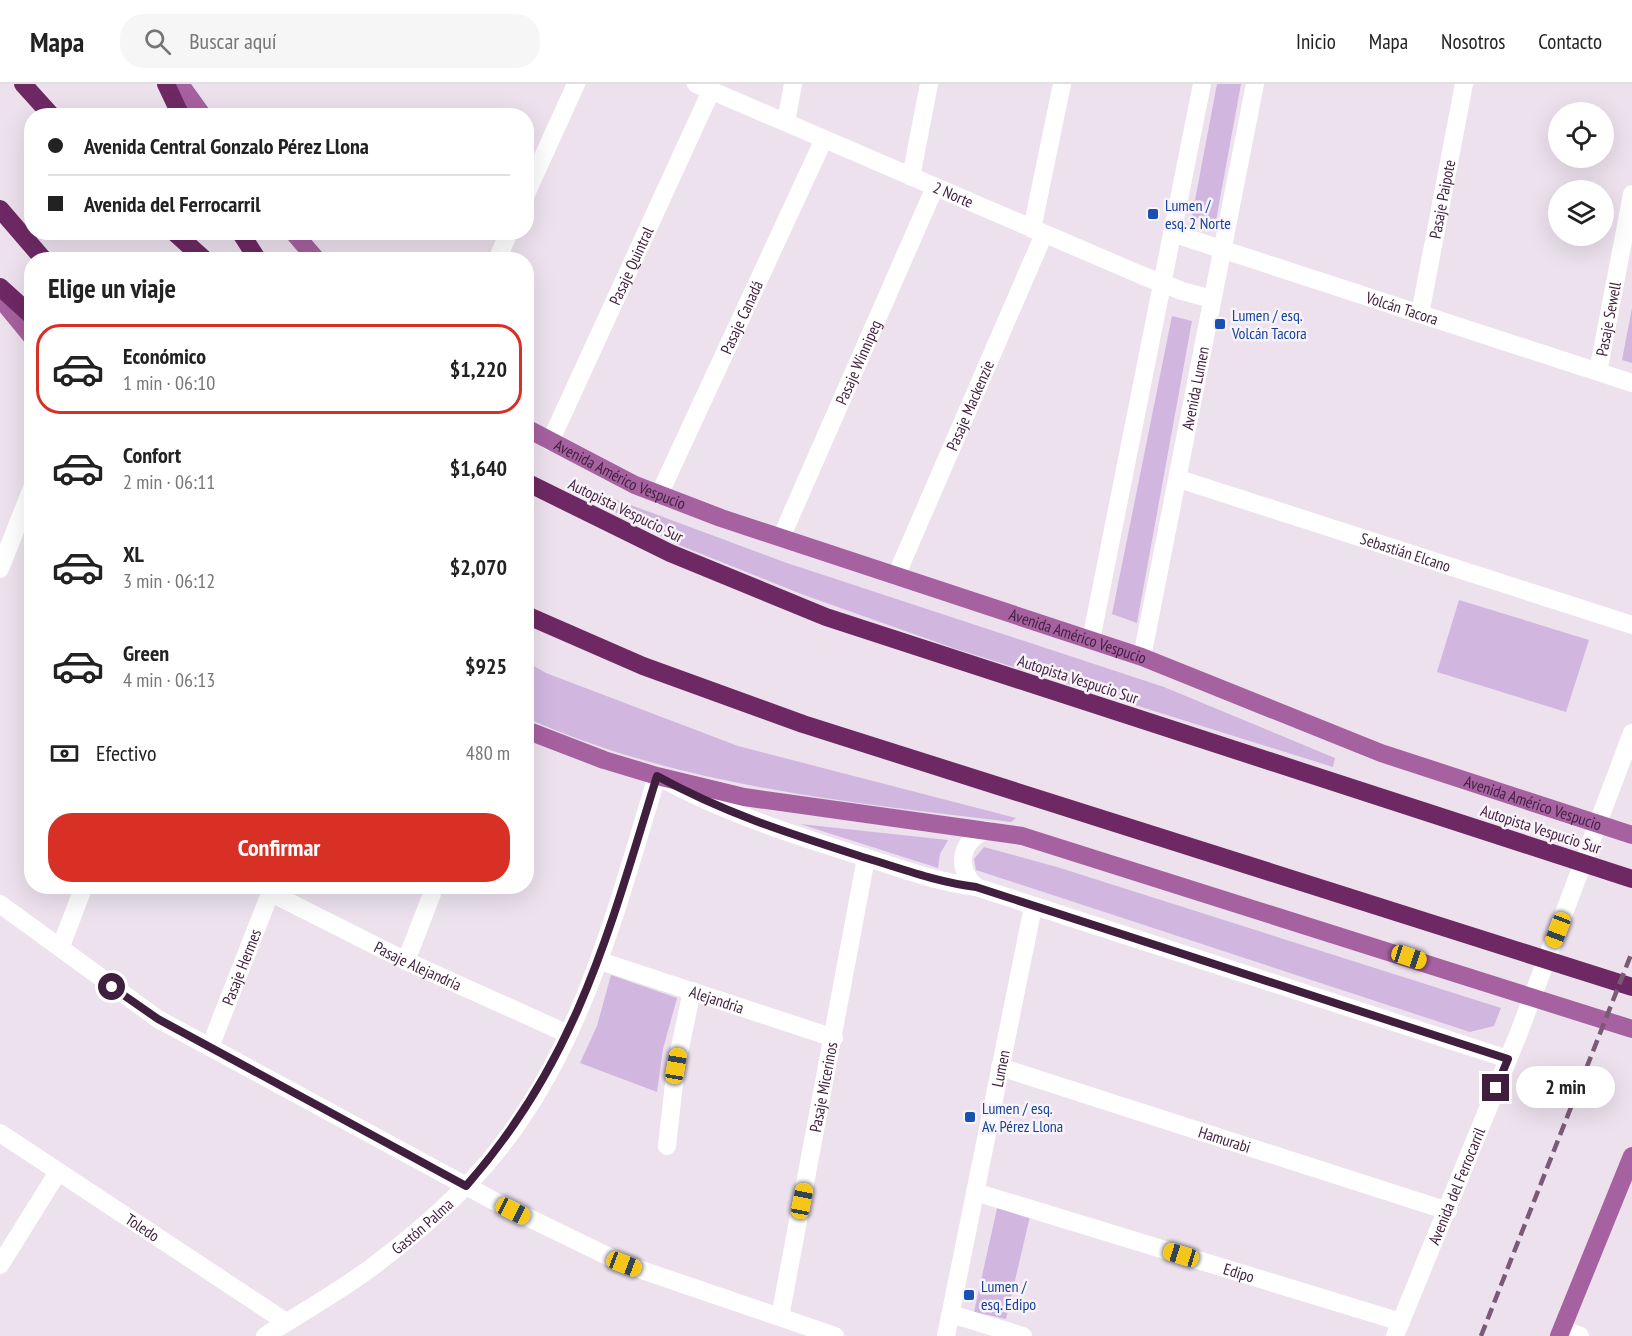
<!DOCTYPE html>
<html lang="es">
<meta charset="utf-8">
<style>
:root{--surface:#fff;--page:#f6f6f6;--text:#222;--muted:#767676;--line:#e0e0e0;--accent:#d93025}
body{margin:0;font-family:"PT Sans Narrow",sans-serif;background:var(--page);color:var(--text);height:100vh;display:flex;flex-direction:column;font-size:22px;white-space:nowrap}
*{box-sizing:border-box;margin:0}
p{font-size:20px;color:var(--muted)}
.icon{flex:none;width:33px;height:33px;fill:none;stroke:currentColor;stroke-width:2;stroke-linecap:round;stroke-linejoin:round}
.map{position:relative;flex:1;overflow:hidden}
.drawer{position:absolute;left:24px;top:168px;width:510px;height:642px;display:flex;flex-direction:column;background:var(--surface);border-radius:24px;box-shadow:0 6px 24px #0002}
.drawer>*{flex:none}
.banner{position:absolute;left:24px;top:24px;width:510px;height:132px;border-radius:24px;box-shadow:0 6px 24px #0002;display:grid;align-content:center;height:132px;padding:0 24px;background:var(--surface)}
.buttons{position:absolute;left:1548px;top:18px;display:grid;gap:12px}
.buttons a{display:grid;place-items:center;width:66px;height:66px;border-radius:50%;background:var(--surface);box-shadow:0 6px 24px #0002;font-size:30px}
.end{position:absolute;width:27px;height:27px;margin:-14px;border:8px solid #3f1f3d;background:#fff;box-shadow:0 0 0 3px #fff}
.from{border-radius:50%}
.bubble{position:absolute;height:42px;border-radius:21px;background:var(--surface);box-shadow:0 6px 24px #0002;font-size:20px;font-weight:700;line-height:42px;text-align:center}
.car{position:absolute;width:18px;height:36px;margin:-18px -9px;border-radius:8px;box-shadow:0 0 4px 2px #0007;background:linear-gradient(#f5c518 24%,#345 0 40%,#f5c518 0 76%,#345 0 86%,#f5c518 0)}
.banner b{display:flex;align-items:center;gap:21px;height:57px;font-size:22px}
.banner b+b{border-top:2px solid var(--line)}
.banner i{width:15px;height:15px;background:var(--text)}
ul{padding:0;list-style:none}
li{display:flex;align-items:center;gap:18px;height:90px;margin:0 12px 9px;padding:0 12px;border:3px solid transparent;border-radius:24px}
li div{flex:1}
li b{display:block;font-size:22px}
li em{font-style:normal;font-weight:700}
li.active{border-color:var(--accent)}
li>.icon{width:54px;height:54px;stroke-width:1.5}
h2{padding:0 24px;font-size:27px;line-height:72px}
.pay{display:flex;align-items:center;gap:15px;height:66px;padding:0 24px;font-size:22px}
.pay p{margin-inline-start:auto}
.button{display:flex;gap:12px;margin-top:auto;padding:12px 24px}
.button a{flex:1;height:69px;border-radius:24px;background:var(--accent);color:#fff;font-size:24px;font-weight:700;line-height:69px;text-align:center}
header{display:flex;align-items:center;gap:36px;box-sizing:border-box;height:84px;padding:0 30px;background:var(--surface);border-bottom:2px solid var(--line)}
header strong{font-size:28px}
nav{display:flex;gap:33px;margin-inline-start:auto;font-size:21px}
.search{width:420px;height:54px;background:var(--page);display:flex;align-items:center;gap:15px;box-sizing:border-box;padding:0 21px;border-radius:24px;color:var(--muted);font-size:22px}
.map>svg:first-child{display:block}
.green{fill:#d1b7e0}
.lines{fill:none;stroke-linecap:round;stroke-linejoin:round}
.minor{stroke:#fff;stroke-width:18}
.major{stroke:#a661a0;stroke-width:18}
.highway{stroke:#6e2964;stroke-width:18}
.rail{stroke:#7b5a78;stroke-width:4.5;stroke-dasharray:12 6;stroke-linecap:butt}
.route{stroke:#3f1f3d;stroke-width:8}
.transit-dot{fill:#1a4fb4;stroke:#f8f2f9;stroke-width:2}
.labels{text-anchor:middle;stroke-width:5;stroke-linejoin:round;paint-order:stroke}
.street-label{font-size:16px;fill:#3f1f3d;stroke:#f8f2f9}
.transit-label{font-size:16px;fill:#164399;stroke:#f8f2f9;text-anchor:start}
</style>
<header>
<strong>Mapa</strong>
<div class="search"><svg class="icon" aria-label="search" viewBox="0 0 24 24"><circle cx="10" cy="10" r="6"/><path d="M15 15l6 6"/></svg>Buscar aquí</div>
<nav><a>Inicio</a><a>Mapa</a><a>Nosotros</a><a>Contacto</a></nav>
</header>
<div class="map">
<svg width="1632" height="1252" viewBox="0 0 1632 1252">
<rect width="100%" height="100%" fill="#ece1ed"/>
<path class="green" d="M1217 0H1241L1215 142 1192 132Z
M1632 224V279L1622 276Z
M1172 232 1192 237 1137 539 1112 530Z
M604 411 784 478 1164 603 1335 674 1333 683 956 565 804 511 679 461 600 420Z
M1459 516 1589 556 1566 628 1437 588Z
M527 578 546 589 738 662 1016 734 1011 738C848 718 678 702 527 634Z
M800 740 948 756 940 770 938 784Z
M984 763 1057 783 1501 924 1494 942 1470 948 976 786 974 775Z
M611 891 677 914 663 965 657 1008 580 979 597 942Z
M998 1120 1031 1128 1006 1235 974 1228Z"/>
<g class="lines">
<g class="minor">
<path id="s1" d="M696 0 1141 191 1182 207 1212 215"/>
<path d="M786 38 793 0"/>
<path d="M911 93 929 0"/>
<path d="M526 110 576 0"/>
<path d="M1032 145 1062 0"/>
<path id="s2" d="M1172 149 1632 299"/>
<path d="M497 176 509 148"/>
<path id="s3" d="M1420 230 1464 0"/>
<path id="s4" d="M1598 288 1632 110"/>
<path id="s5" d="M550 358 711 7"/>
<path id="s6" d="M1179 395 1632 541"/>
<path id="s7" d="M659 411 824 55"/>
<path id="s8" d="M781 454 935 103"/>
<path d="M0 485 32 404"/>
<path id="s9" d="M896 492 1044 150"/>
<path d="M1091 556 1202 0"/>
<path id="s10" d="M1142 573 1255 0"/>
<path d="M976 803C955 784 960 756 987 746"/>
<path id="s11" d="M271 809 406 877 568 950"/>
<path d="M0 820 158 935 494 1117 624 1180 835 1252"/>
<path d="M61 862 84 802"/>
<path d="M406 877 435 802"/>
<path id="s12" d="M600 877 834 954"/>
<path id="s13" d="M210 963 273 802"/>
<path id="s14" d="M1000 983 1448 1127"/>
<path id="s15" d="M0 1049 286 1238"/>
<path d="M667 1062 676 982 692 907"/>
<path id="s16" d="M975 1108 1401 1238"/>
<path d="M0 1181 58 1088"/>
<path d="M951 1230 1023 1252"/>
<path id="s17" d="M780 1233 866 774"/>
<path d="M1562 1245 1580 1252"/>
<path id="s18" d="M265 1252C299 1230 335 1210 368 1186 402 1161 435 1133 465 1103 575 993 613 836 657 692 723 728 790 750 861 772 900 784 936 798 976 803L1508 975"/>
<path id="s19" d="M946 1252 1033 823"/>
<path id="s20" d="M1395 1252 1518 951 1632 649"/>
</g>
<g class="major">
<path d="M180 0 203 32"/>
<path d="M293 148 317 176"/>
<path d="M0 214 32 253"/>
<path id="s21" d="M526 344 635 401 721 434 1142 573 1381 669 1632 751"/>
<path d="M526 646 604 676 657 692 744 713 1022 752 1632 945"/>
<path d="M1559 1252 1632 1072"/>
</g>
<path class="highway" d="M23 0 52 32
M166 0 181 32
M0 125 44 176
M174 148 205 176
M240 148 258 176
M0 203 32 232
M526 398 670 469 826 533 1632 795
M526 531 643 582 803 640 1632 903"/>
<path class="rail" d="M1481 1252 1632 868"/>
</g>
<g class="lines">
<path class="route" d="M112 903 158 935 466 1102C577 976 609 848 657 692 726 730 791 750 866 774 903 785 937 798 976 803L1508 975 1496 1004"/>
</g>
<g class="transit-dot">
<rect x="1147" y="124" width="12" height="12" rx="3"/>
<rect x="1214" y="234" width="12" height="12" rx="3"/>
<rect x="964" y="1027" width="12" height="12" rx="3"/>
<rect x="963" y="1205" width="12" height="12" rx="3"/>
</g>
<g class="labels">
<g class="street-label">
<text dy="6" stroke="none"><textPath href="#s1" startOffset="280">2 Norte</textPath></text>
<text dy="6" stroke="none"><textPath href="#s3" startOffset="117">Pasaje Paipote</textPath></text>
<text dy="6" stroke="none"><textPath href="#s5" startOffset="194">Pasaje Quintral</textPath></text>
<text dy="6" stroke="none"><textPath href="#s2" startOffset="242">Volcán Tacora</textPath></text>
<text dy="6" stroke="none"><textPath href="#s7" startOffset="196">Pasaje Canadá</textPath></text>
<text dy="6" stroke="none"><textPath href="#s4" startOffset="54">Pasaje Sewell</textPath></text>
<text dy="6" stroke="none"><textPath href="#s8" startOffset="192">Pasaje Winnipeg</textPath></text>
<text dy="6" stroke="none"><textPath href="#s10" startOffset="274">Avenida Lumen</textPath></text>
<text dy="6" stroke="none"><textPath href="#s9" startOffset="186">Pasaje Mackenzie</textPath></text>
<text dy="6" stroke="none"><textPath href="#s21" startOffset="105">Avenida Américo Vespucio</textPath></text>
<text transform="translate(626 426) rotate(26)" y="6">Autopista Vespucio Sur</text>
<text dy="6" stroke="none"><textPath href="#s6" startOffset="238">Sebastián Elcano</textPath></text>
<text dy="6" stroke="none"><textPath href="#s21" startOffset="591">Avenida Américo Vespucio</textPath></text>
<text transform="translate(1078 595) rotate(18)" y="6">Autopista Vespucio Sur</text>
<text dy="6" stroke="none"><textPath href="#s21" startOffset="1076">Avenida Américo Vespucio</textPath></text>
<text transform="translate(1541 745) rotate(18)" y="6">Autopista Vespucio Sur</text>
<text dy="6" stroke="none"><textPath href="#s11" startOffset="164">Pasaje Alejandría</textPath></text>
<text dy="6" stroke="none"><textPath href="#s13" startOffset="86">Pasaje Hermes</textPath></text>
<text dy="6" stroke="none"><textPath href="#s12" startOffset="123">Alejandria</textPath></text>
<text dy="6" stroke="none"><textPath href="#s19" startOffset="273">Lumen</textPath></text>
<text dy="6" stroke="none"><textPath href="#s17" startOffset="234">Pasaje Micerinos</textPath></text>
<text dy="6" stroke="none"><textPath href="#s14" startOffset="236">Hamurabi</textPath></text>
<text dy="6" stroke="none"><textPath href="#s20" startOffset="162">Avenida del Ferrocarril</textPath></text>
<text dy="6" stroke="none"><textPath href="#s18" startOffset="192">Gastón Palma</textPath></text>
<text dy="6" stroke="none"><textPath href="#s15" startOffset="171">Toledo</textPath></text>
<text dy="6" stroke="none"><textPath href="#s16" startOffset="276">Edipo</textPath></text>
</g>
<g class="transit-label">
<text x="1165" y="127">Lumen /<tspan x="1165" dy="18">esq. 2 Norte</tspan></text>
<text x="1232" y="237">Lumen / esq.<tspan x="1232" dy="18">Volcán Tacora</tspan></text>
<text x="982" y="1030">Lumen / esq.<tspan x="982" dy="18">Av. Pérez Llona</tspan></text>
<text x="981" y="1208">Lumen /<tspan x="981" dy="18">esq. Edipo</tspan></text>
</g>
</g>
</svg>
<div class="buttons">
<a><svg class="icon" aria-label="locate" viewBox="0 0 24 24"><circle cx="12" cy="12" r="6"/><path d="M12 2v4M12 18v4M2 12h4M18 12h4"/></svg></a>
<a><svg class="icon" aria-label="layers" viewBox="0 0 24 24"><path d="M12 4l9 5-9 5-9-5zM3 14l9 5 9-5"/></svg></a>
</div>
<i class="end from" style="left:112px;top:903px"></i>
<i class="end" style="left:1496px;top:1004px"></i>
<div class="bubble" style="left:1516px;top:982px;width:99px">2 min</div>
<i class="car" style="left:1558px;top:846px;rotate:201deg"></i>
<i class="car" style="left:1409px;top:873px;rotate:108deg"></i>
<i class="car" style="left:676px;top:982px;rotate:10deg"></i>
<i class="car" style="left:802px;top:1117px;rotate:11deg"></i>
<i class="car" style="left:513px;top:1127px;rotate:117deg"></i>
<i class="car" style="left:1181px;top:1171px;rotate:287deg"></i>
<i class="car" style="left:624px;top:1180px;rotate:111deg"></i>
<div class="banner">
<b><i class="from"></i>Avenida Central Gonzalo Pérez Llona</b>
<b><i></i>Avenida del Ferrocarril</b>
</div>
<section class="drawer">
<h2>Elige un viaje</h2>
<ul>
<li class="active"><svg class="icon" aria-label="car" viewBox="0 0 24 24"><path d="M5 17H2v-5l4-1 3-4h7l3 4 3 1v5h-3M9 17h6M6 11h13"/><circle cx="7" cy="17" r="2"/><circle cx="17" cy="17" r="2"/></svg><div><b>Económico</b><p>1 min · 06:10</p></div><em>$1,220</em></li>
<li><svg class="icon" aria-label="car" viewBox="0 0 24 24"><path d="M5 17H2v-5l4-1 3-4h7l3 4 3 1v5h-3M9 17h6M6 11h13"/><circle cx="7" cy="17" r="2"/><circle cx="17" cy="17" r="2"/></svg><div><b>Confort</b><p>2 min · 06:11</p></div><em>$1,640</em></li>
<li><svg class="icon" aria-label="car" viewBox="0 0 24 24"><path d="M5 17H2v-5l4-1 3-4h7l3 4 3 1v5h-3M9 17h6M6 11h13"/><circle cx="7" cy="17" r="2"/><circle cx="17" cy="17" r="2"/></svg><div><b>XL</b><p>3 min · 06:12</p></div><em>$2,070</em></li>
<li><svg class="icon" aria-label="car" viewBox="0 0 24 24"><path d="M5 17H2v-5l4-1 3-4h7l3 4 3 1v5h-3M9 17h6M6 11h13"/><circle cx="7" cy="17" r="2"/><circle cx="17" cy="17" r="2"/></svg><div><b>Green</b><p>4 min · 06:13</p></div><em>$925</em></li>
</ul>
<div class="pay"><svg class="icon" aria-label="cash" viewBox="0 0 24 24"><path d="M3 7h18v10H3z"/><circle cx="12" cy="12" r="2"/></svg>Efectivo<p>480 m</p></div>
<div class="button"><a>Confirmar</a></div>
</section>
</div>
